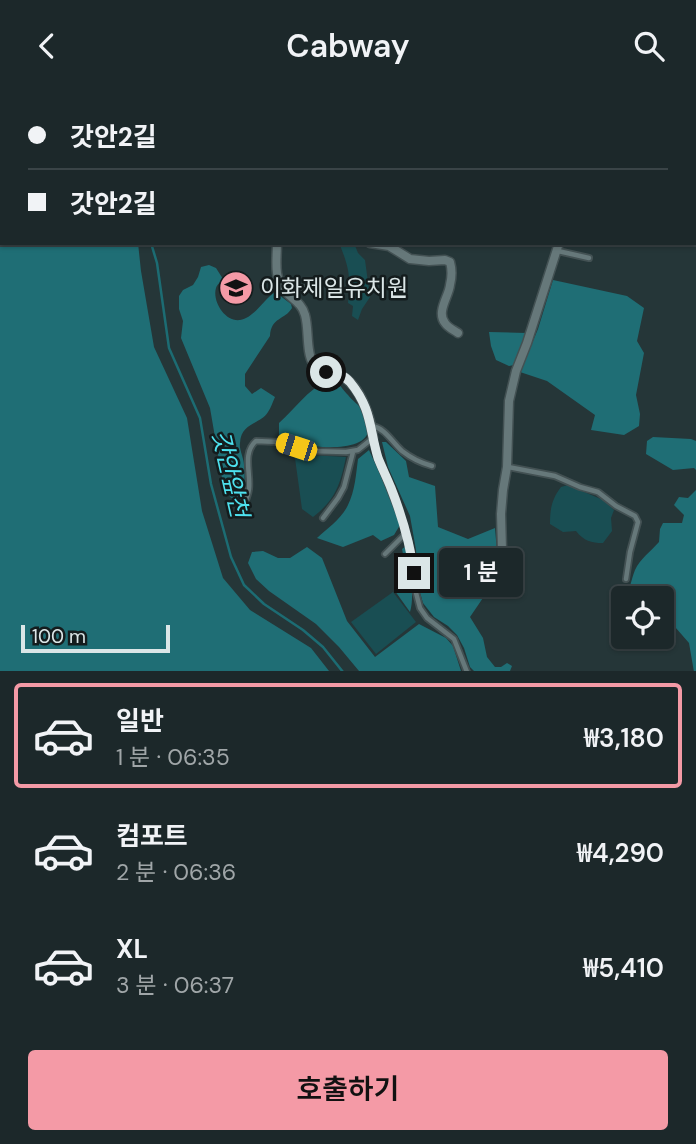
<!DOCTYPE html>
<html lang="ko">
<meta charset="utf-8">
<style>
:root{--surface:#1c282a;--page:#253032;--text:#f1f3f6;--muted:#a0a6a8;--line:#3a4447;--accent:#f49aa6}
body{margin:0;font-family:"DM Sans","Noto Sans KR",sans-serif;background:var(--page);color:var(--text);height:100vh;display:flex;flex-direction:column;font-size:26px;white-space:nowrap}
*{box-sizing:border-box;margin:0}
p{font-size:23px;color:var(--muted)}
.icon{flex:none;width:38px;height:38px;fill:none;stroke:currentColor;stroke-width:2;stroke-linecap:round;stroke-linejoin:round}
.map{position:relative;height:580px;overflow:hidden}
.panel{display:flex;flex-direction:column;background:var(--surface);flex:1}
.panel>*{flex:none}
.guide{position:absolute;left:0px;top:0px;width:696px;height:154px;box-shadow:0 2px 5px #0004,0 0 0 2px var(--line);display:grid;align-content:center;height:154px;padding:0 28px;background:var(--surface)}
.tools{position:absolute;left:611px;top:495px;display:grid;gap:14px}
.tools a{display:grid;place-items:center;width:63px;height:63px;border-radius:7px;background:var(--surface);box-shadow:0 2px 5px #0004,0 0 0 2px var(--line);font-size:35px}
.scale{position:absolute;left:21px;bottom:18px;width:149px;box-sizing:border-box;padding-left:7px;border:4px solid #dbe6e7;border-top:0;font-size:19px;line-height:24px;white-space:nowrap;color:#dbe6e7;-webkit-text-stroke:5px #141c1d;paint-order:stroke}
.end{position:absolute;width:32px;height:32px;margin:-16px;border:9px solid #dbe6e7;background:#111;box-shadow:0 0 0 4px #111}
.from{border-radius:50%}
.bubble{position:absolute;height:49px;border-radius:7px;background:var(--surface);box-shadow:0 2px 5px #0004,0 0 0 2px var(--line);font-size:23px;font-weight:600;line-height:49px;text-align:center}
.car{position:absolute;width:21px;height:42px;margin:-21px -10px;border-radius:9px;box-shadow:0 0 5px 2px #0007;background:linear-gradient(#f5c518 24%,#345 0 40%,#f5c518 0 76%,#345 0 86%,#f5c518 0)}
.guide b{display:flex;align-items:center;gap:24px;height:66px;font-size:26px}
.guide b+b{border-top:2px solid var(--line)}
.guide i{width:18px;height:18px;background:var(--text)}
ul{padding:12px 0 0;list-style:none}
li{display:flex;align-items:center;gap:21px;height:105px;margin:0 14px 10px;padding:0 14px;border:4px solid transparent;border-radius:7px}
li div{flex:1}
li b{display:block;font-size:26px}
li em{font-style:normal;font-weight:600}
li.on{border-color:var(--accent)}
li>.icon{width:63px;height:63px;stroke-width:1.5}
.button{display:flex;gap:14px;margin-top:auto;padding:14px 28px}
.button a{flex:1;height:80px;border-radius:7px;background:var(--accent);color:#111;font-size:28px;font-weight:600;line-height:80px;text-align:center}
header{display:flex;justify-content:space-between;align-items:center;height:91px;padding:0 28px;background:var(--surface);font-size:32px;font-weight:600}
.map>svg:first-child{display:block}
.green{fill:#194e53}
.forest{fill:#1f6e75}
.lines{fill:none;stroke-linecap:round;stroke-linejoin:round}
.stream{stroke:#1c6c73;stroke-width:2.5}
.service-casing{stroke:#435153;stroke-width:8}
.minor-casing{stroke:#435153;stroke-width:11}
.service{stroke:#66787a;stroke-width:4.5}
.minor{stroke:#66787a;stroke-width:8}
.route{stroke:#dbe6e7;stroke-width:9}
.labels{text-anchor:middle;stroke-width:5;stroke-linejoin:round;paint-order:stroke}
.poi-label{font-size:23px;fill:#dbe6e7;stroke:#141c1d;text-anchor:start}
.water-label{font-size:24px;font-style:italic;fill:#4ee1ee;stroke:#141c1d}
</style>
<header><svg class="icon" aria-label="back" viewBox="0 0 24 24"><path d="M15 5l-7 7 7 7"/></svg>Cabway<svg class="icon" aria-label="search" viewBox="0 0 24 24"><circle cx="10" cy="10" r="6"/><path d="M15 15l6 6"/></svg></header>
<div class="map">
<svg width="696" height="581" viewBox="0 0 696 581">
<rect width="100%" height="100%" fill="#253638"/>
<path class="green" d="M339 152H354L358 162 365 169 370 206 362 218 358 229 352 225 353 215 348 212C351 186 349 176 339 152Z
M294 360 310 364 346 366C340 394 336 408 313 426L302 418Z
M568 394 603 409 614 419 611 427 612 440 603 452C591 452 584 450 576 440L563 441 550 433C550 417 552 408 561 396Z
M393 501 416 531 376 563 351 531Z"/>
<path class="forest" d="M2 126V152H138L141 180 154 256 187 327 202 420 223 487 250 519 311 557 329 580H0V130Z
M209 174 216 177 223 188C221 190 217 194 216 197 212 210 225 231 240 229 254 227 263 209 275 201L291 213 292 217C285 229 271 226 270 245L245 283V295L252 303 261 297 275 306C273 310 271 317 268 321 260 334 241 331 240 352 239 359 244 367 244 374 245 386 246 402 236 410L230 406 222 387 210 317 181 247 183 230 179 218V205L183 199 193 194 198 186 201 176Z
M553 189 627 205 644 217 637 250 644 262 636 304 640 323 639 335 624 344 591 339 595 324 547 290 520 281 538 238Z
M489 241 526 242 514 274 509 275 496 269 491 255Z
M327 290C340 290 340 296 348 304 352 310 359 313 363 320 387 361 328 358 304 354 296 352 287 347 279 344V332C295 318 307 299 327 290Z
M653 346 691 348 696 350V379L694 377 673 379 646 363 647 350Z
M382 351H386L406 370 409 386 435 395 438 436 468 448 495 437 497 461 504 464 505 475 510 485 497 489 487 501 470 526 483 547 487 566 495 576H501L507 572 512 575 510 580H474L470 576 464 557 457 544 448 535 434 526 423 512 419 498 416 459 410 425 388 376Z
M369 359 387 399 400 434 394 444 381 450 373 444 343 456 317 447C328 437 342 427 348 414 355 400 356 383 358 368Z
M696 399V580L694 581 689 552 662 521V508L625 507C630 499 631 489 635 479 640 468 651 460 659 451L660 438 663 432H682L684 424 674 414 679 406 688 407Z
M307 456 322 467 347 530 375 566 419 533 446 547 453 555 461 580H359L339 556 316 533 269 500 256 488 248 472 252 461 263 460 278 467H290Z
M405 456C410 472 415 506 410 521L395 500 396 492 402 483 404 468 402 458Z"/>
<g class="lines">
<path class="stream" d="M169 0V2
M151 152 157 172 169 257 200 327 211 393 231 466 244 494 264 513 303 539 323 556 343 581"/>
<g class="service-casing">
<path id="service" d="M558 160 589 167
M281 191 304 197 318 198
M372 335C385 337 392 351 402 360 411 367 421 372 432 375
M508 376 555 385 580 396 598 401 616 415 635 425 638 431 630 461 626 488
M241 419C245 412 248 406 249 398 251 382 242 362 256 350L279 351 309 360 346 361 358 359 373 347 379 370 404 434 411 460 415 498 420 517 427 527 454 548 467 581
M323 427 338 407 344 396 353 361
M385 463 406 442"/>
</g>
<g class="minor-casing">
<path id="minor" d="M390 0 394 2
M226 2 227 0
M301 2V0
M595 2 596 0
M277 152C277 168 273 187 285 200 292 208 302 212 305 224 309 237 306 262 313 272 321 283 332 279 342 285 361 296 371 327 373 347
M370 152 389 155 410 168 429 170 445 169 450 171C452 178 452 186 450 194 449 205 436 221 445 232 448 237 454 239 458 242
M502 458 501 423 503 399 507 376 509 310 516 280 527 252 559 152"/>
</g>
<use href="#service" class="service"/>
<use href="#minor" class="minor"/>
</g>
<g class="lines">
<path class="route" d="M326 281C335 282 343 283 350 291 372 318 369 337 378 367 382 377 387 387 391 397 402 425 410 452 414 482"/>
</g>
<defs>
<g id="school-disc" transform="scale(1.75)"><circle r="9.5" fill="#f49aa6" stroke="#141c1d"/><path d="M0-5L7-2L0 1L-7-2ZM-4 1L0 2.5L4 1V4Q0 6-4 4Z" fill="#111"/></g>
</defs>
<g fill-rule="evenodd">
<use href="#school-disc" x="236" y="197"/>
</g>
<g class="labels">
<g class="poi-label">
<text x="260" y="205">이화제일유치원</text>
</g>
<g class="water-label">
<text transform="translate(230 383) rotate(77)" y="8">갓안앞천</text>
</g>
</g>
</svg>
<div class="tools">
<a><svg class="icon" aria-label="locate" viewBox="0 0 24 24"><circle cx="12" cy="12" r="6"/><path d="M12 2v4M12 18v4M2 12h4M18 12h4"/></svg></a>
</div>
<div class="scale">100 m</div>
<i class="end from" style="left:326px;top:281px"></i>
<i class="end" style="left:414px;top:482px"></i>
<div class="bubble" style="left:439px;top:457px;width:84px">1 분</div>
<i class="car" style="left:296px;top:356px;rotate:288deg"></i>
<div class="guide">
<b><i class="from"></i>갓안2길</b>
<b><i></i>갓안2길</b>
</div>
</div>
<section class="panel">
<ul>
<li class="on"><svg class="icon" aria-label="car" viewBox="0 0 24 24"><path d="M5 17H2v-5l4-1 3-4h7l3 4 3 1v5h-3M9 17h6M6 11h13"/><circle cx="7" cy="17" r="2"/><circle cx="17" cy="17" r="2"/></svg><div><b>일반</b><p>1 분 · 06:35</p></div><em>₩3,180</em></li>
<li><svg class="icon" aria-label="car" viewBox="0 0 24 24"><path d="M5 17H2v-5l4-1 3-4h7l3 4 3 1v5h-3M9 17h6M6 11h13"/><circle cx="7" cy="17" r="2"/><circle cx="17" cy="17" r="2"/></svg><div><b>컴포트</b><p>2 분 · 06:36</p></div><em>₩4,290</em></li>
<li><svg class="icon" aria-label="car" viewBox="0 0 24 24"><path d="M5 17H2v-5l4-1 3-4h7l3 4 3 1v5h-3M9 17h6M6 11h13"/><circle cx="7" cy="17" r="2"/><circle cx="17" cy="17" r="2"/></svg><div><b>XL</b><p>3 분 · 06:37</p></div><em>₩5,410</em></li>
</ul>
<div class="button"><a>호출하기</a></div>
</section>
